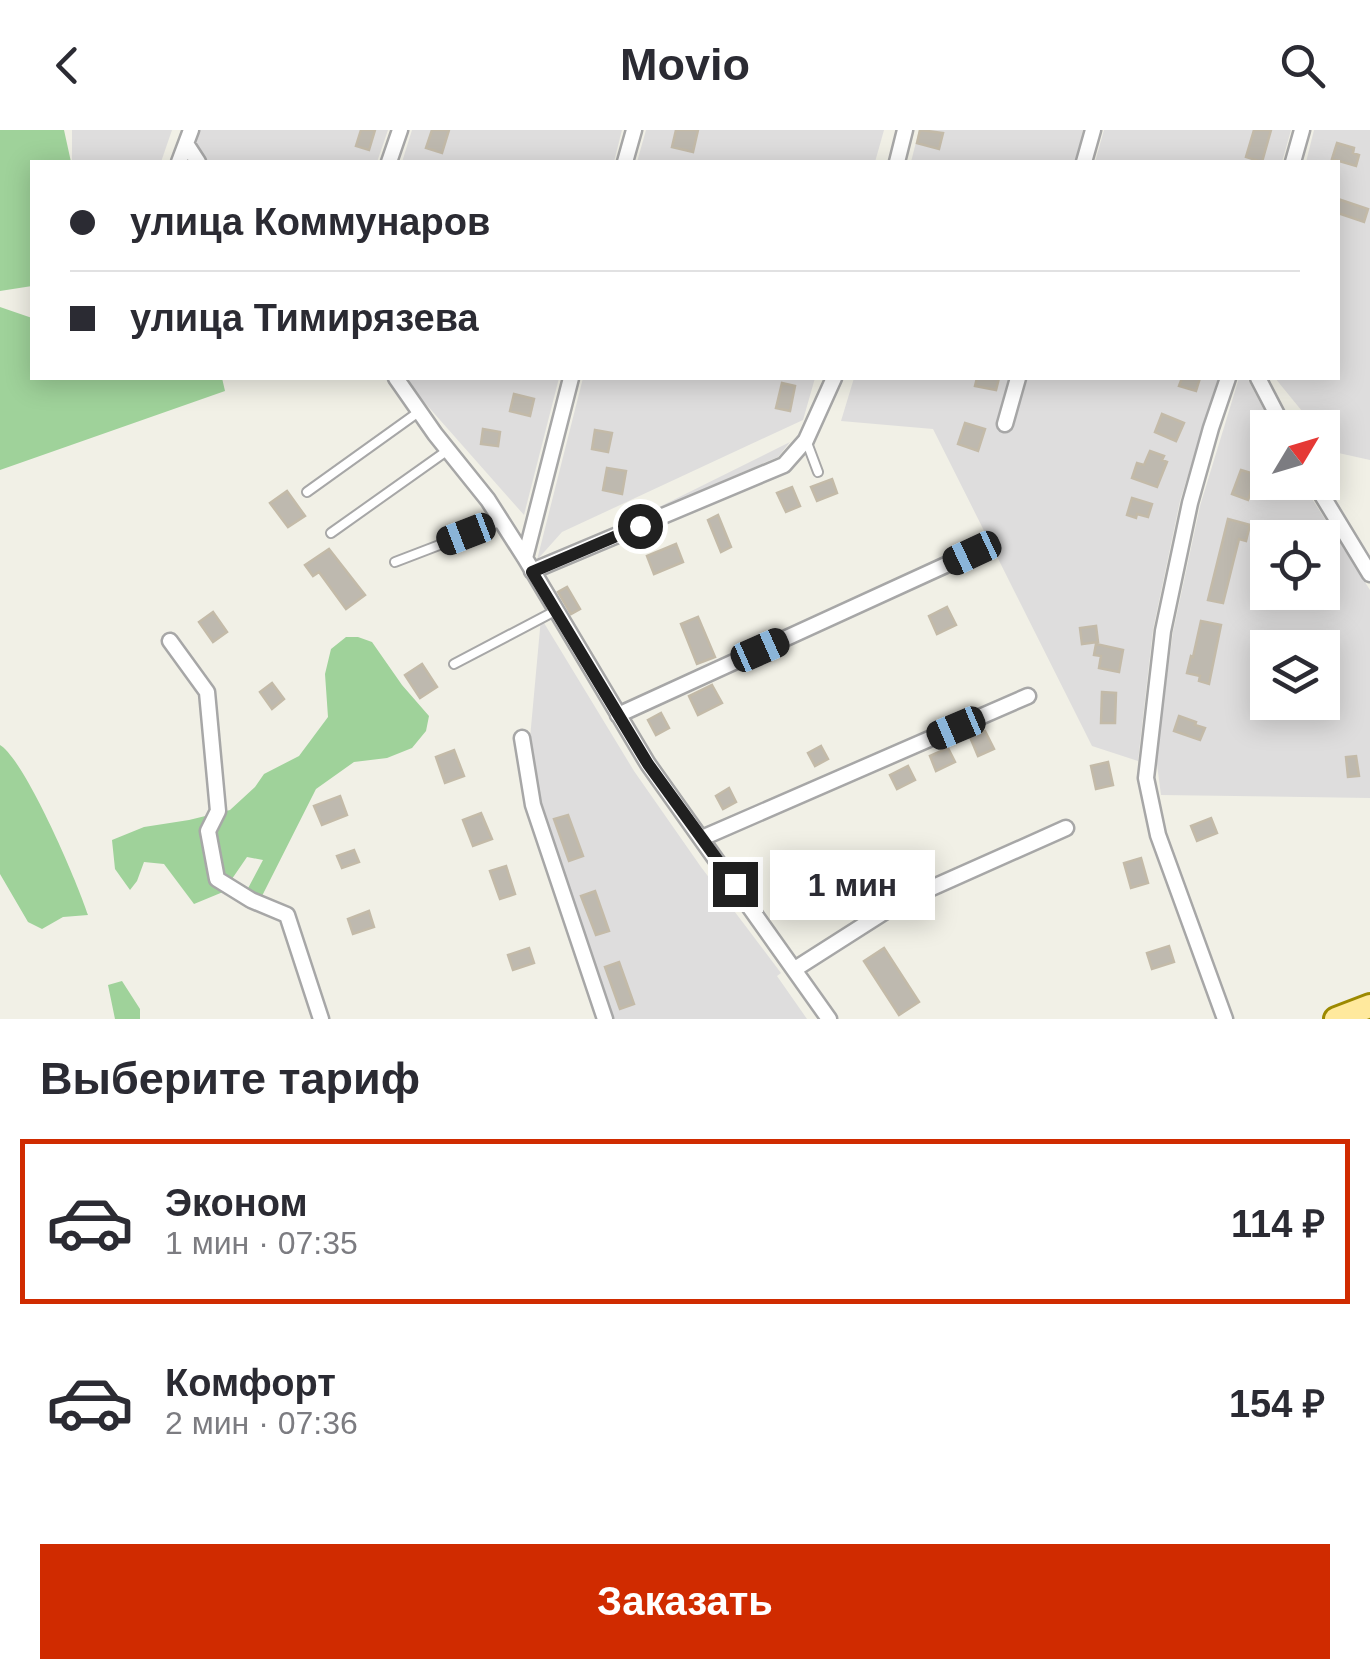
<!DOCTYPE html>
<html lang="ru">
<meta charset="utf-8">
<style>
:root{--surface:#fff;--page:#f2f2f3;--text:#2b2b33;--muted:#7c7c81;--line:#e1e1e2;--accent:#d02b00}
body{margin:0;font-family:Helvetica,sans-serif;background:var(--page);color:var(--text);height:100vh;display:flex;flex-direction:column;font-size:38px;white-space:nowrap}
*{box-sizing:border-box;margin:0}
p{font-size:32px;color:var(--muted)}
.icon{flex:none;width:55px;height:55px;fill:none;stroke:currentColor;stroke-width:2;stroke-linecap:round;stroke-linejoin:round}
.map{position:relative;height:889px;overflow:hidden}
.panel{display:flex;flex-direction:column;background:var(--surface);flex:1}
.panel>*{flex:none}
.banner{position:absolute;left:30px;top:30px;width:1310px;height:220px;border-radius:0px;box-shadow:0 5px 25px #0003;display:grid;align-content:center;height:220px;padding:0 40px;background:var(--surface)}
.needle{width:65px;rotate:52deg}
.tools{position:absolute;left:1250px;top:280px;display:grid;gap:20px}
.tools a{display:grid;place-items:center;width:90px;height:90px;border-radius:0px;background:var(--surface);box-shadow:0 5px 25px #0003;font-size:50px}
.end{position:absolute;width:45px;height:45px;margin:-22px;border:12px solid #202020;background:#fff;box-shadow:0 0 0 5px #fff}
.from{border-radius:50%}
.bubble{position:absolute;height:70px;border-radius:0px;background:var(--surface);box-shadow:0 5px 25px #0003;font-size:32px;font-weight:600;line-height:70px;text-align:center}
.car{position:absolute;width:30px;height:60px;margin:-30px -15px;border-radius:12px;box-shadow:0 0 8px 2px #0007;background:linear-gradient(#222 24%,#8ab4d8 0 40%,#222 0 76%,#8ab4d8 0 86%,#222 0)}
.banner b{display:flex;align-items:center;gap:35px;height:95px;font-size:38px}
.banner b+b{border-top:2px solid var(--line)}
.banner i{width:25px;height:25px;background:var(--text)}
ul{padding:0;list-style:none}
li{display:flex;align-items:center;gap:30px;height:165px;margin:0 20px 15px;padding:0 20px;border:5px solid transparent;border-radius:0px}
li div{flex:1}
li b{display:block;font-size:38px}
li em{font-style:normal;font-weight:600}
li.active{border-color:var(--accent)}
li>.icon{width:90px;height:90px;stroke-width:1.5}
h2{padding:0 40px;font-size:45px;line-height:120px}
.button{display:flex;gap:20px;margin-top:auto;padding:20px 40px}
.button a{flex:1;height:115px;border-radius:0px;background:var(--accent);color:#fff;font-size:40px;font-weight:600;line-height:115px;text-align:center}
header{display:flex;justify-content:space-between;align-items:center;height:130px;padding:0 40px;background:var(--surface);font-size:45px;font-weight:600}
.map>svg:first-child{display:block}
.residential{fill:#dedddd;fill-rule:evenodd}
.forest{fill:#9fd29a}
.building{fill:#beb9af;stroke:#c3baa8;stroke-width:2.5}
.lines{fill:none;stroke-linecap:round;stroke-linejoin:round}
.service-casing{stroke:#a7a7a7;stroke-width:12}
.minor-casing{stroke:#a7a7a7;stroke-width:19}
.primary-casing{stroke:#9c8900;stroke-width:28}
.service{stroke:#fff;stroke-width:8}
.minor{stroke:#fff;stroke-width:14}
.primary{stroke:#ffe99d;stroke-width:22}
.route{stroke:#202020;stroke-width:12}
</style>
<header><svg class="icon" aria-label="back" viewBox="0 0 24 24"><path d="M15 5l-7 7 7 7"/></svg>Movio<svg class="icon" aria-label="search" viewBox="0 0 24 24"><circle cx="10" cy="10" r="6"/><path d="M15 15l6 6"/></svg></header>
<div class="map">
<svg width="1370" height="889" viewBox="0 0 1370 889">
<rect width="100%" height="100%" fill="#f1f0e6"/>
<path class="residential" d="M72 0H172L161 32H72Z
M195 0H388L377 32H198L189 20Z
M412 0H622L614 32H402Z
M646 0H884L875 32H637Z
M919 0H1083L1075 32H911Z
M1104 0H1291L1282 32H1095Z
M1314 0H1370V330L1334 322 1323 307 1322 298 1315 297 1275 248H1338V32H1306Z
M408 248H559L524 385 417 264Z
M583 248H815L803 290 562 402 537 430Z
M854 248H1218L1180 371 1153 500 1138 631 1092 616 933 299 841 291Z
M1239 248H1247L1273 297 1268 298V352L1302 353 1370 460V668L1161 665 1156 627 1173 502 1200 376ZM1268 408H1322V462H1268ZM1268 518H1322V572H1268Z
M790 312 778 327 643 385Z
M541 488 634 641 701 737 781 843 777 846 807 889H603L534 676 529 619Z"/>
<path class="forest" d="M0 0H64L71 32H32V156L0 161Z
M0 177 32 188V248H222L225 261 0 340Z
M346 507H358L372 512 402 555 429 586 426 601 412 618 387 628 354 632 316 659 262 766 245 764 263 730 247 727 223 762 194 774 164 734 144 732 137 751 130 760 115 739 112 710 144 697 189 690 230 680 255 657 264 644 299 626 328 587 325 544 331 519Z
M0 615C25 630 78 753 88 785L63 787 42 799 28 792 0 744Z
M122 851 140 879V889H115L108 855Z"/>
<path class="building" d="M361 0H375L369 20 356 16Z
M432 0H449L442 23 426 18Z
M676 0H698L693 22 672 17Z
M920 0 943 3 939 19 917 13Z
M1254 0H1271L1262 32 1246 27Z
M1337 13 1354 18 1353 23 1359 25 1356 36 1332 29Z
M1338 69 1368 79 1364 92 1338 83Z
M977 248H999L996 260 975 256Z
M1182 248H1200L1196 261 1179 256Z
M782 253 795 256 790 281 776 278Z
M514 264 534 269 530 286 510 281Z
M1162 284 1184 293 1176 311 1155 302Z
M965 293 985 299 978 321 958 314Z
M483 299 500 302 498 316 481 314Z
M595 300 612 303 608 322 592 319Z
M1150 321 1164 326 1162 330 1167 332 1157 357 1132 348 1137 333 1144 335Z
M607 338 626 341 622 364 603 360Z
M1241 340 1261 346 1255 363 1251 362 1248 370 1232 364Z
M832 349 837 363 817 371 811 357Z
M792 357 800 376 786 382 777 363Z
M287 361 305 386 288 397 270 373Z
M1132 368 1152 374 1148 387 1137 384 1136 388 1127 385Z
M718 385 731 417 721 422 708 390Z
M1228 389 1250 395 1246 411 1239 409 1223 473 1208 470Z
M676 414 683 432 654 444 647 426Z
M329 419 365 465 346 479 319 442 313 446 305 435Z
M567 457 580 479 571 484 558 462Z
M947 477 956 495 937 504 929 486Z
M213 482 227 502 213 512 199 492Z
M698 487 715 527 697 534 681 494Z
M1201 491 1221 495 1209 554 1199 551 1200 546 1187 543 1191 526 1193 527Z
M1096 496 1098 512 1082 514 1080 498Z
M1096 514 1123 520 1119 542 1099 538 1101 526 1094 525Z
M422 534 437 557 420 568 405 545Z
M272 553 284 569 272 579 260 562Z
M712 555 722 573 698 585 689 566Z
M1102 562 1116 563 1115 593H1101Z
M661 583 669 598 656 605 648 590Z
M1179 586 1196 592 1195 595 1205 598 1200 610 1174 601Z
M985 601 994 619 978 626 970 607Z
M821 616 828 629 815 636 808 623Z
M948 618 955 632 936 641 930 626Z
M454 620 464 646 445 653 436 627Z
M1356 626 1359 646 1348 647 1346 627Z
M1108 632 1113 655 1096 659 1091 636Z
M908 636 915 650 897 659 890 645Z
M729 658 736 672 723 679 716 666Z
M340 666 347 685 322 695 314 676Z
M481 683 492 709 473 716 463 690Z
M568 685 583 726 569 731 554 689Z
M1211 688 1217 703 1197 711 1191 696Z
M354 720 359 732 342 738 337 726Z
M1141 728 1148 753 1131 758 1124 733Z
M506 736 515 764 500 769 490 741Z
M595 761 609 801 596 805 581 766Z
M369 781 374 797 353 804 348 789Z
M1169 816 1174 832 1152 839 1147 823Z
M529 818 534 833 513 840 508 825Z
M884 818 919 872 899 885 864 831Z
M619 832 634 874 620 879 605 837Z"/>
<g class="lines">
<g class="service-casing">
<path id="service" d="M806 310 818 342
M307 362 420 281
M331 403 448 320
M395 432 502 391
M454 534 555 481"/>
</g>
<g class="minor-casing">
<path id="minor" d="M187 15 198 32
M179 32 191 0
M389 32 400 0
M625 32 634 0
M897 32 905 0
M1084 32 1093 0
M1293 32 1302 0
M396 248 435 304 488 370 525 428 648 634 829 889
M1258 248 1284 298
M1005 294 1018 248
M1314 352 1370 444
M525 428 571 248
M532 441 784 335 806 310 834 248
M170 511 207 562 218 681 208 701 217 749 251 770 287 785 321 889
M618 585 972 423
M522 608 533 675 605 889
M702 708 1028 566
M795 839 900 772 1066 698
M1225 889 1158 705 1146 648 1163 501 1190 373 1211 298 1228 248"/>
</g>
<g class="primary-casing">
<path id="primary" d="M1336 889 1370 876"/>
</g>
<use href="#service" class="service"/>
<use href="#minor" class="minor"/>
<use href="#primary" class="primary"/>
</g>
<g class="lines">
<path class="route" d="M640 396 532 442 648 634 735 754"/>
</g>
</svg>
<div class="tools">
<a><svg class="needle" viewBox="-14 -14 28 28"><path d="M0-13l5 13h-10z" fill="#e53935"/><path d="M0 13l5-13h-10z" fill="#7c7c81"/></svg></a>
<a><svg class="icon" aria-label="locate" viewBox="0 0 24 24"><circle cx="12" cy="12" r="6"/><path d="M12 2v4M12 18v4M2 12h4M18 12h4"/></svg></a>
<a><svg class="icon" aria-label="layers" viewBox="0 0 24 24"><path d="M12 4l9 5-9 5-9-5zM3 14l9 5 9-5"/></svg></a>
</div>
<i class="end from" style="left:640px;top:396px"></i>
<i class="end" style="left:735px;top:754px"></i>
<div class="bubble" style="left:770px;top:720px;width:165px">1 мин</div>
<i class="car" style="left:466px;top:404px;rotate:249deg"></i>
<i class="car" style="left:972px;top:423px;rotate:245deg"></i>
<i class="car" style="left:760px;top:520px;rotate:66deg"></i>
<i class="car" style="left:956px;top:598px;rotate:247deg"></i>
<div class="banner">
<b><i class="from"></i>улица Коммунаров</b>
<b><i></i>улица Тимирязева</b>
</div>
</div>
<section class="panel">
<h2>Выберите тариф</h2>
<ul>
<li class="active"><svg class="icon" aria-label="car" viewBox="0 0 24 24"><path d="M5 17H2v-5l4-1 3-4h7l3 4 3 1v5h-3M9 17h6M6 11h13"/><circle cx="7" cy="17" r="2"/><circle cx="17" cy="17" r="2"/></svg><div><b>Эконом</b><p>1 мин · 07:35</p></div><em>114 ₽</em></li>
<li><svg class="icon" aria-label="car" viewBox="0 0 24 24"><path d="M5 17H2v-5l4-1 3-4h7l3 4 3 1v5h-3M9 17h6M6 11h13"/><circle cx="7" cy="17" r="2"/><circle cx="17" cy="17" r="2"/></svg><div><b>Комфорт</b><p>2 мин · 07:36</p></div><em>154 ₽</em></li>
</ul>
<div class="button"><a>Заказать</a></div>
</section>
